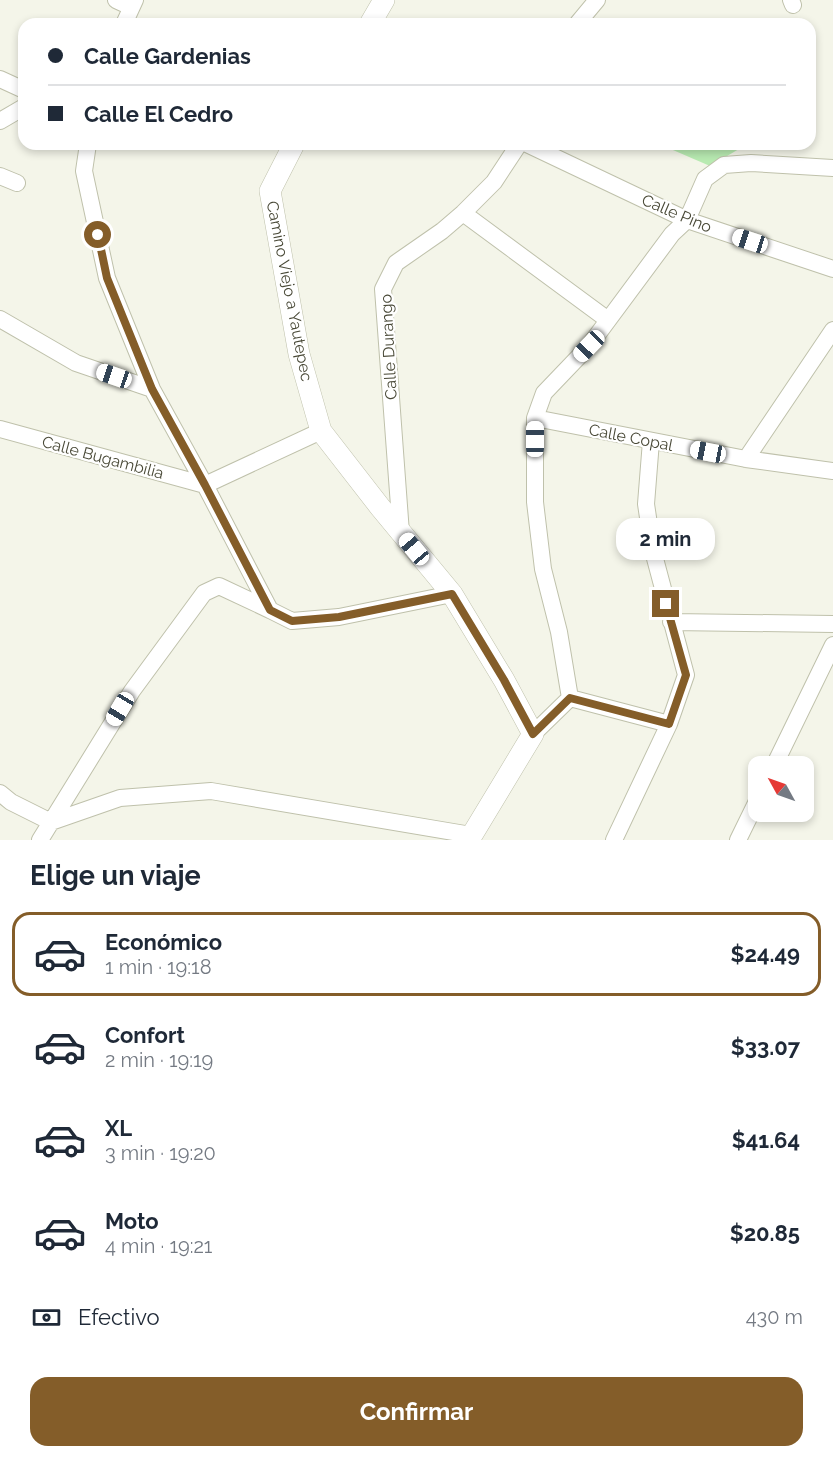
<!DOCTYPE html>
<html lang="es">
<meta charset="utf-8">
<style>
:root{--surface:#fff;--page:#f2f2f3;--text:#1f2937;--muted:#747a83;--line:#e0e1e3;--accent:#845d29}
body{margin:0;font-family:Raleway,sans-serif;background:var(--page);color:var(--text);height:100vh;display:flex;flex-direction:column;font-size:22px;white-space:nowrap}
*{box-sizing:border-box;margin:0}
p{font-size:20px;color:var(--muted)}
.icon{flex:none;width:33px;height:33px;fill:none;stroke:currentColor;stroke-width:2;stroke-linecap:round;stroke-linejoin:round}
.map{position:relative;height:840px;overflow:hidden}
.details{display:flex;flex-direction:column;background:var(--surface);flex:1}
.details>*{flex:none}
.banner{position:absolute;left:18px;top:18px;width:798px;height:132px;border-radius:18px;box-shadow:0 3px 9px #0003;display:grid;align-content:center;height:132px;padding:0 30px;background:var(--surface)}
.needle{width:39px;rotate:310deg}
.fabs{position:absolute;left:748px;top:756px;display:grid;gap:12px}
.fabs a{display:grid;place-items:center;width:66px;height:66px;border-radius:12px;background:var(--surface);box-shadow:0 3px 9px #0003;font-size:30px}
.end{position:absolute;width:27px;height:27px;margin:-14px;border:8px solid #845d29;background:#fff;box-shadow:0 0 0 3px #fff}
.from{border-radius:50%}
.bubble{position:absolute;height:42px;border-radius:18px;background:var(--surface);box-shadow:0 3px 9px #0003;font-size:20px;font-weight:700;line-height:42px;text-align:center}
.car{position:absolute;width:18px;height:36px;margin:-18px -9px;border-radius:8px;box-shadow:0 0 4px 2px #0007;background:linear-gradient(#fff 24%,#345 0 40%,#fff 0 76%,#345 0 86%,#fff 0)}
.banner b{display:flex;align-items:center;gap:21px;height:57px;font-size:22px}
.banner b+b{border-top:2px solid var(--line)}
.banner i{width:15px;height:15px;background:var(--text)}
ul{padding:0;list-style:none}
li{display:flex;align-items:center;gap:18px;height:84px;margin:0 12px 9px;padding:0 18px;border:3px solid transparent;border-radius:18px}
li div{flex:1}
li b{display:block;font-size:22px}
li em{font-style:normal;font-weight:700}
li.current{border-color:var(--accent)}
li>.icon{width:54px;height:54px;stroke-width:1.5}
h2{padding:0 30px;font-size:27px;line-height:72px}
.pay{display:flex;align-items:center;gap:15px;height:66px;padding:0 30px;font-size:22px}
.pay p{margin-inline-start:auto}
.button{display:flex;gap:12px;margin-top:auto;padding:12px 30px}
.button a{flex:1;height:69px;border-radius:18px;background:var(--accent);color:#fff;font-size:24px;font-weight:700;line-height:69px;text-align:center}
.map>svg:first-child{display:block}
.green{fill:#b8eab1}
.lines{fill:none;stroke-linecap:round;stroke-linejoin:round}
.minor-casing{stroke:#bfc1ab;stroke-width:18}
.tertiary-casing{stroke:#bfc1ab;stroke-width:22}
.minor{stroke:#fff;stroke-width:16}
.tertiary{stroke:#fff;stroke-width:21}
.route{stroke:#845d29;stroke-width:8}
.labels{text-anchor:middle;stroke-width:4.5;stroke-linejoin:round;paint-order:stroke}
.street-label{font-size:16px;fill:#494937;stroke:#fff}
</style>
<div class="map">
<svg width="833" height="840" viewBox="0 0 833 840">
<rect width="100%" height="100%" fill="#f4f5e9"/>
<path class="green" d="M659 144H743L739 149 710 166Z"/>
<g class="lines">
<g class="minor-casing">
<path id="minor" d="M116 0 131 7
M791 0 793 5
M124 24 135 0
M577 24 597 0
M0 79 24 90
M0 121 24 107
M88 144 84 171 107 278 152 389 205 485 270 610 292 621 339 617 452 594
M527 144 687 220 833 269
M0 176 17 183
M463 213 608 320
M0 319 76 363 152 389
M535 418 746 459 833 471
M0 429 205 485 321 431
M746 459 833 330
M401 533 383 289 396 263 442 231 463 213 494 182 519 144
M671 622 833 624
M570 698 669 724
M533 734 570 698 559 632 543 569 535 502V418L544 393 589 346 672 234 687 220 705 179 724 165 751 163 833 168
M774 766 833 645
M0 793 11 802 51 822
M51 822 120 798 211 791 471 835
M40 840 132 691 204 593 219 586 270 610
M614 840 669 724 686 675 653 551 646 504 651 441
M738 840 759 797"/>
</g>
<g class="tertiary-casing">
<path id="tertiary" d="M370 24 384 0
M294 144 270 191 299 354 321 431 380 507 452 594 504 680 533 734 469 840"/>
</g>
<use href="#minor" class="minor"/>
<use href="#tertiary" class="tertiary"/>
</g>
<g class="lines">
<path class="route" d="M98 235 107 278 152 389 205 485 270 610 292 621 339 617 452 594 504 680 533 734 570 698 669 724 686 675 666 604"/>
</g>
<g class="labels">
<g class="street-label">
<text transform="translate(677 213) rotate(23)" y="6">Calle Pino</text>
<text transform="translate(290 291) rotate(79)" y="6">Camino Viejo a Yautepec</text>
<text transform="translate(388 347) rotate(-93)" y="6">Calle Durango</text>
<text transform="translate(631 437) rotate(11)" y="6">Calle Copal</text>
<text transform="translate(103 457) rotate(15)" y="6">Calle Bugambilia</text>
</g>
</g>
</svg>
<div class="fabs">
<a><svg class="needle" viewBox="-14 -14 28 28"><path d="M0-13l5 13h-10z" fill="#e53935"/><path d="M0 13l5-13h-10z" fill="#747a83"/></svg></a>
</div>
<i class="end from" style="left:98px;top:235px"></i>
<i class="end" style="left:666px;top:604px"></i>
<div class="bubble" style="left:616px;top:518px;width:99px">2 min</div>
<i class="car" style="left:750px;top:241px;rotate:288deg"></i>
<i class="car" style="left:589px;top:346px;rotate:224deg"></i>
<i class="car" style="left:114px;top:376px;rotate:289deg"></i>
<i class="car" style="left:535px;top:439px;rotate:0deg"></i>
<i class="car" style="left:708px;top:452px;rotate:281deg"></i>
<i class="car" style="left:414px;top:549px;rotate:320deg"></i>
<i class="car" style="left:120px;top:709px;rotate:211deg"></i>
<div class="banner">
<b><i class="from"></i>Calle Gardenias</b>
<b><i></i>Calle El Cedro</b>
</div>
</div>
<section class="details">
<h2>Elige un viaje</h2>
<ul>
<li class="current"><svg class="icon" aria-label="car" viewBox="0 0 24 24"><path d="M5 17H2v-5l4-1 3-4h7l3 4 3 1v5h-3M9 17h6M6 11h13"/><circle cx="7" cy="17" r="2"/><circle cx="17" cy="17" r="2"/></svg><div><b>Económico</b><p>1 min · 19:18</p></div><em>$24.49</em></li>
<li><svg class="icon" aria-label="car" viewBox="0 0 24 24"><path d="M5 17H2v-5l4-1 3-4h7l3 4 3 1v5h-3M9 17h6M6 11h13"/><circle cx="7" cy="17" r="2"/><circle cx="17" cy="17" r="2"/></svg><div><b>Confort</b><p>2 min · 19:19</p></div><em>$33.07</em></li>
<li><svg class="icon" aria-label="car" viewBox="0 0 24 24"><path d="M5 17H2v-5l4-1 3-4h7l3 4 3 1v5h-3M9 17h6M6 11h13"/><circle cx="7" cy="17" r="2"/><circle cx="17" cy="17" r="2"/></svg><div><b>XL</b><p>3 min · 19:20</p></div><em>$41.64</em></li>
<li><svg class="icon" aria-label="car" viewBox="0 0 24 24"><path d="M5 17H2v-5l4-1 3-4h7l3 4 3 1v5h-3M9 17h6M6 11h13"/><circle cx="7" cy="17" r="2"/><circle cx="17" cy="17" r="2"/></svg><div><b>Moto</b><p>4 min · 19:21</p></div><em>$20.85</em></li>
</ul>
<div class="pay"><svg class="icon" aria-label="cash" viewBox="0 0 24 24"><path d="M3 7h18v10H3z"/><circle cx="12" cy="12" r="2"/></svg>Efectivo<p>430 m</p></div>
<div class="button"><a>Confirmar</a></div>
</section>
